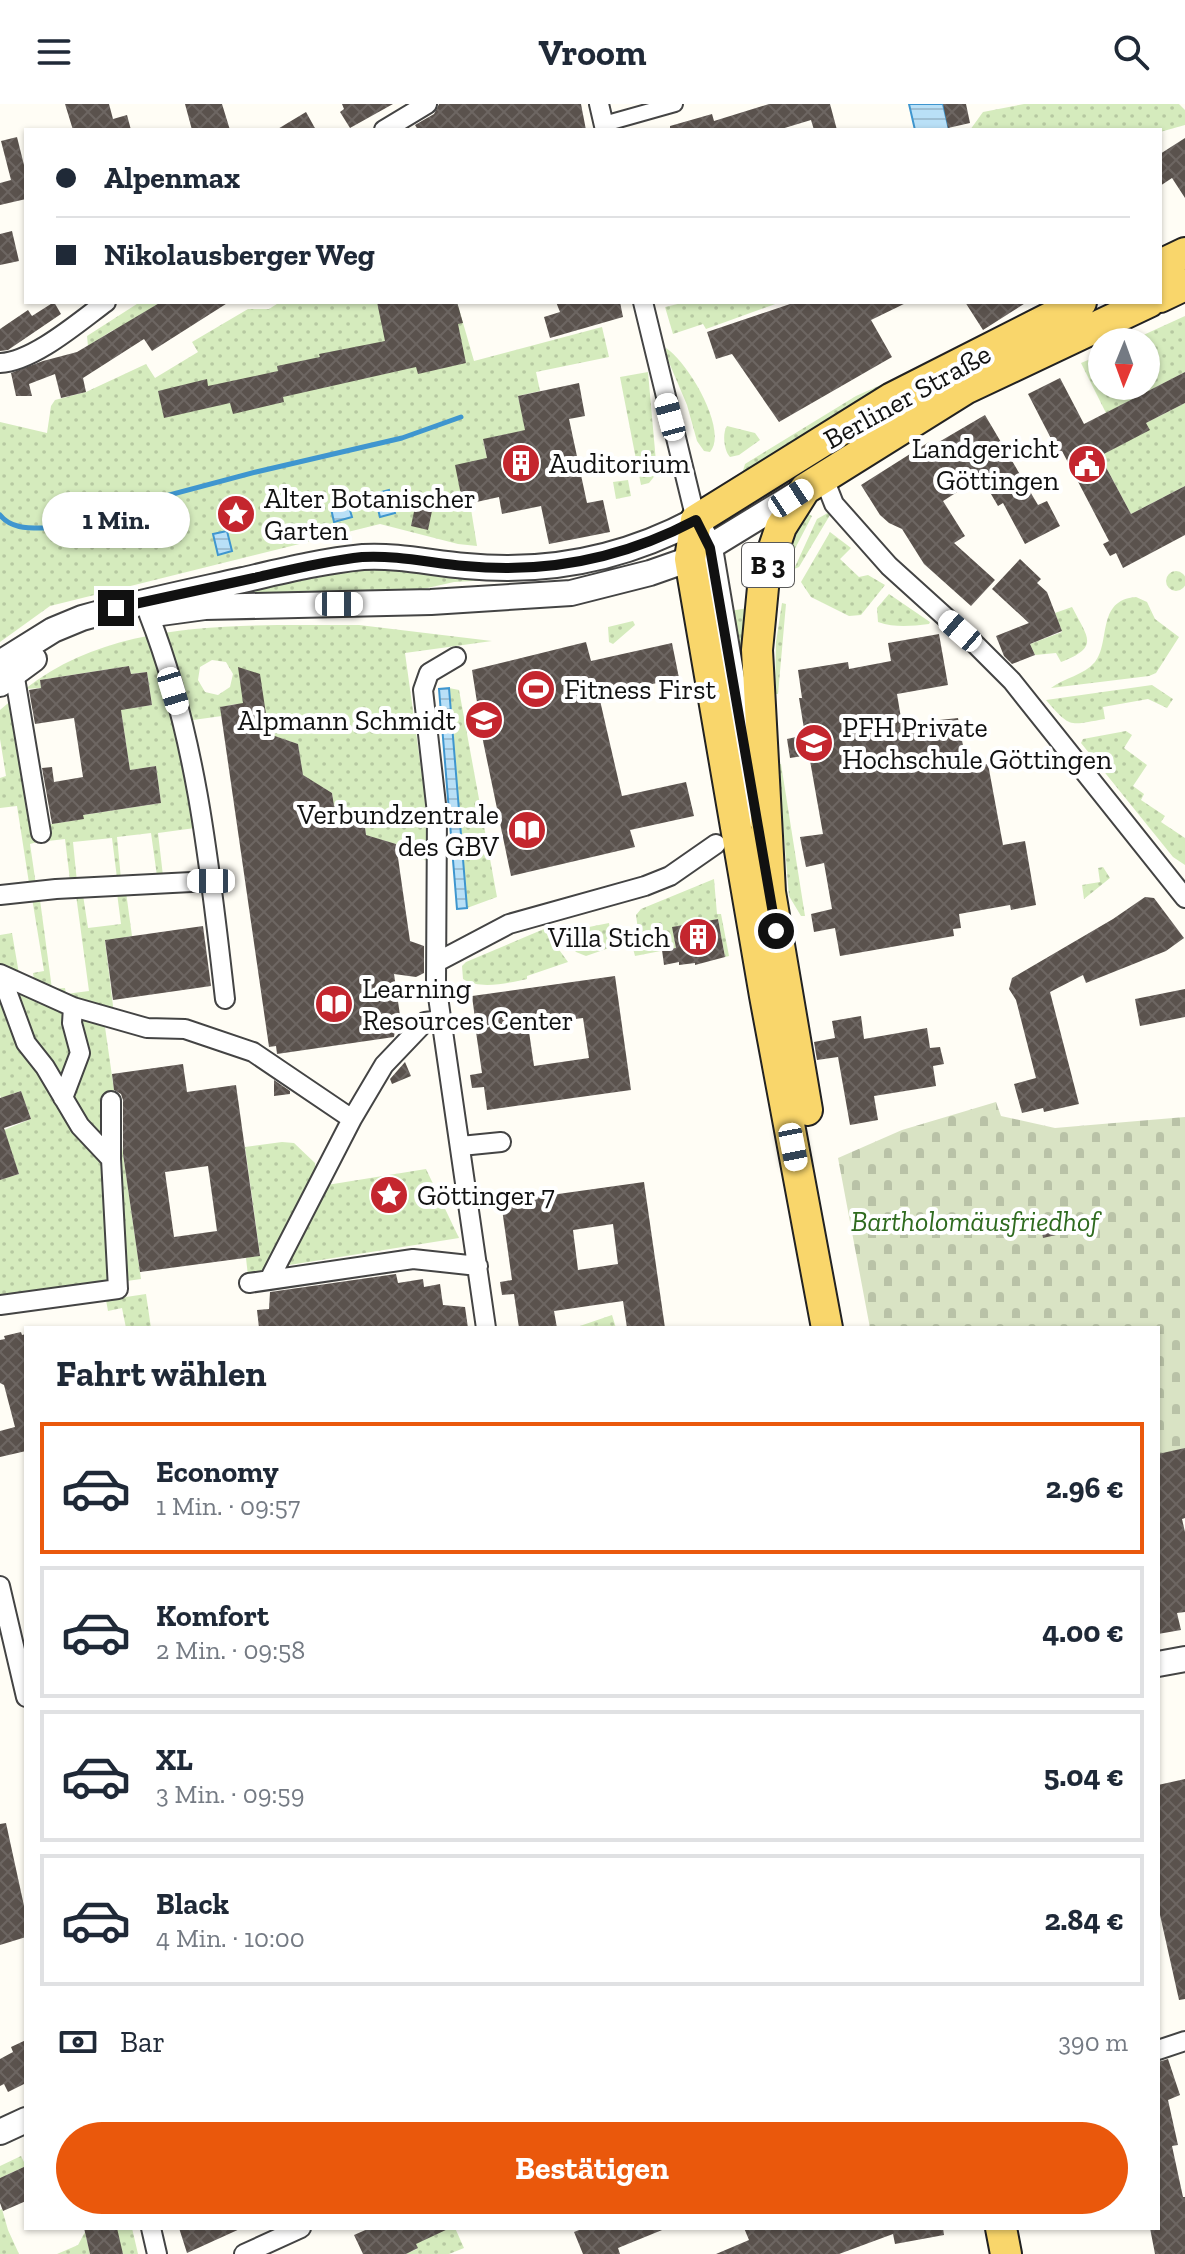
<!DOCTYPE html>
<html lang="de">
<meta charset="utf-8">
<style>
:root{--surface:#fff;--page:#f6f6f7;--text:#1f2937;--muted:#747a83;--line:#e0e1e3;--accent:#ea580c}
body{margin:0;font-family:"Zilla Slab",serif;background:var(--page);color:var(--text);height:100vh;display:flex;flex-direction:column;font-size:30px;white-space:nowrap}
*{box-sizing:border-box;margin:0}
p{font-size:26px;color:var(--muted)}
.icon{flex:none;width:44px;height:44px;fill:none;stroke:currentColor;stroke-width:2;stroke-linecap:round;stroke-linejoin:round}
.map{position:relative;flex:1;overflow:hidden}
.drawer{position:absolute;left:24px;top:1222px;width:1136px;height:904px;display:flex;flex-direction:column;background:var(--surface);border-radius:0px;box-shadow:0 2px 6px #0004}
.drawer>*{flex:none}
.banner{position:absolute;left:24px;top:24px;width:1138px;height:176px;border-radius:0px;box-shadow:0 2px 6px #0004;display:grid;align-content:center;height:176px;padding:0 32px;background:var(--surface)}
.needle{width:52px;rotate:181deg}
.controls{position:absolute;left:1088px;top:224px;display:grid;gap:16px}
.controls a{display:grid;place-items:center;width:72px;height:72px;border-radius:50%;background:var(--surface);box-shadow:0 2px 6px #0004;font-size:40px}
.end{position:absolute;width:36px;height:36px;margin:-18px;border:10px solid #111;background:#fff;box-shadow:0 0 0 4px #fff}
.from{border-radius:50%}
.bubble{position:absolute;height:56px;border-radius:28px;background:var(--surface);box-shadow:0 2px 6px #0004;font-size:26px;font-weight:700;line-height:56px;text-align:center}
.car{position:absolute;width:24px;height:48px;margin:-24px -12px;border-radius:10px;box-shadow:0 0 6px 2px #0007;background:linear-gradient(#fff 24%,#345 0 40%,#fff 0 76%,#345 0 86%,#fff 0)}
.banner b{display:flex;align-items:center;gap:28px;height:76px;font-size:30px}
.banner b+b{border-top:2px solid var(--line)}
.banner i{width:20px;height:20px;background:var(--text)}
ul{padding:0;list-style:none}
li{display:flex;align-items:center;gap:24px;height:132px;margin:0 16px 12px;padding:0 16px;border:4px solid var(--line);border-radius:0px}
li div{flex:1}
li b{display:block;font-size:30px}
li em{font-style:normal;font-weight:700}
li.current{border-color:var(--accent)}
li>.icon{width:72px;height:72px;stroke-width:1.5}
h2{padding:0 32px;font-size:36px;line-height:96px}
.pay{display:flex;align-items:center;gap:20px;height:88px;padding:0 32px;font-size:30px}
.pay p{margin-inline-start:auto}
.button{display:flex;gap:16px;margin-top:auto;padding:16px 32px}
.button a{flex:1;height:92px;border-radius:48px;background:var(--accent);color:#fff;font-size:32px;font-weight:700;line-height:92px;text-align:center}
header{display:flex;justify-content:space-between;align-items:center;height:104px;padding:0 32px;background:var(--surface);font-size:36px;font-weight:700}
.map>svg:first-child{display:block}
.green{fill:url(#green-dots);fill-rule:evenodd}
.cemetery{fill:url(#cemetery-stones)}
.water{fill:url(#water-rules);stroke:#3f96cf;stroke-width:2}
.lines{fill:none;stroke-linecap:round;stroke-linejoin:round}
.stream{stroke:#3f96cf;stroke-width:5}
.building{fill:url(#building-cross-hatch);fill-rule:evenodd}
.pedestrian-casing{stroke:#444;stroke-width:18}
.minor-casing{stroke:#444;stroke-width:22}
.tertiary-casing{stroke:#444;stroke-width:28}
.primary-casing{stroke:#222;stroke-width:34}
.pedestrian{stroke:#fff;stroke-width:14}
.minor{stroke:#fff;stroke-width:18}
.tertiary{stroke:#fff;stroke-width:24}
.primary{stroke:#f9d66b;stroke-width:30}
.route{stroke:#111;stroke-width:10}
.labels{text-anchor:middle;stroke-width:8;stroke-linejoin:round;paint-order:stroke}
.shield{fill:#fff;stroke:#585858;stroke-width:2}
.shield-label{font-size:26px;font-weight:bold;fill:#111}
.street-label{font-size:28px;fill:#111;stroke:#fff}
.poi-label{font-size:28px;fill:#111;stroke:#fff;text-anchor:start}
.park-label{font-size:28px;font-style:italic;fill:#2f6b1f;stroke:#fff}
</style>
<header><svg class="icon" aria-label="menu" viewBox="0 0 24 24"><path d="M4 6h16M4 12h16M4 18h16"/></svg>Vroom<svg class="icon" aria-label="search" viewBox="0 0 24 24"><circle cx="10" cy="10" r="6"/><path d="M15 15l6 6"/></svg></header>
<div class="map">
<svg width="1185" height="2150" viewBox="0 0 1185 2150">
<defs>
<pattern id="green-dots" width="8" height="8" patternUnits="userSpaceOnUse" patternTransform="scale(2)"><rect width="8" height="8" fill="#d5ebbd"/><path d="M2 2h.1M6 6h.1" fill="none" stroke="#b6c8a1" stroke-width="1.8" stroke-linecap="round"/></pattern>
<pattern id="cemetery-stones" width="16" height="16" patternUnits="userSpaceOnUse" patternTransform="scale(2)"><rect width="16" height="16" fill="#d9e3c4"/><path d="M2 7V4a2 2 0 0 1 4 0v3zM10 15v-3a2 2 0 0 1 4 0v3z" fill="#b9c2a7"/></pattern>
<pattern id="water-rules" width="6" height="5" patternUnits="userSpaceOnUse" patternTransform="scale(2)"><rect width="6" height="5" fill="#b9e0f7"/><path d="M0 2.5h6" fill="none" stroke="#9ebfd3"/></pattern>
<pattern id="building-cross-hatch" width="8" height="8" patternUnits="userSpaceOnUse" patternTransform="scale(2)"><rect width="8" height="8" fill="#5a524d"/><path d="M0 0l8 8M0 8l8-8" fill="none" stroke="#6d6662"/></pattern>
</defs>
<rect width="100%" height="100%" fill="#fffdf5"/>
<path class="green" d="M1024 0H1179L1185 6V21L1160 28V26H970L983 8Z
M140 198 158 200 116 229 113 226 88 242 87 232Z
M280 198H457L474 257 602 223 609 253 536 268 540 287 518 292 531 349 507 330 483 336 487 354 470 399 477 442 458 440 380 420 50 502 0 538V318L47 329 51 302 55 296 86 288 146 260 155 274 198 248 192 238 248 205H269Z
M686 198H781L706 225 703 220 673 230 665 203Z
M1185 212V268L1106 309 1081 259 1102 250V282H1146V238H1128Z
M666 244C687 257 729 326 710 348L704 347 697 337 687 301 665 249Z
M648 268 657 369 649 379 641 381 620 273Z
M903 271 742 370 745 360 856 292Z
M1185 299V382L1131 410 1100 352 1149 325 1146 319Z
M727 322 755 329 760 336 739 351 730 353C724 347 722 329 727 322Z
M628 376 631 392 616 395 613 378Z
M833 406 799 463 794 465 817 415Z
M807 409 812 412 788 458 780 455Z
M830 428 851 444 840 455 859 473 868 471 885 481 861 511 849 512 811 493 801 478Z
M635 455 565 472 454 478 414 487 205 493 355 464Z
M1166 477a10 10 0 1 1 20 0a10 10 0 1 1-20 0Z
M889 490 930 518 929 520C911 522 896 524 878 518L877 504Z
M1136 493 1147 498 1155 515 1179 533 1156 569 1149 572 1051 584C1064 574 1084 571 1095 558 1111 538 1096 496 1136 493Z
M782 499 786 500 778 590H775L776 538Z
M1072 503C1088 534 1100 543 1061 558L1056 549 1035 551 1030 540 1062 528 1055 509Z
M748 504 745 557H741L730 507Z
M633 517 635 521 613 540 609 538 608 523Z
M359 521 492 537 405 549 424 686 429 757 397 751 396 740 375 734 368 744 364 715 343 706 336 720 332 689 310 676 306 694 298 640 277 633 278 647 236 600 221 603 222 612 193 616 208 705 195 724 158 729 163 772H157L151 729 117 733 121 775 117 774 112 734 73 738 77 778 70 776 65 735 48 737 45 721 83 715V711L161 699 156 662 130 666 120 600 133 604 152 601 147 568 131 570 129 562 40 576 41 584 25 585C118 512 249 522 359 521ZM212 556 226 558 233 570 230 583 218 591 205 588 198 576 200 563Z
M1152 581 1173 595 1167 604 1148 595 1103 603 1105 615C1069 621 1071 625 1046 596Z
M449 584 459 586 497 793 467 804Z
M13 595 37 738 30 740 36 781 29 779 17 702 0 704V674L6 672 0 635V606Z
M1126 627 1132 631 1124 644 1147 661 1133 682 1144 690 1141 696 1165 712 1161 718 1185 734V761L1173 753 1081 639 1083 635Z
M778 660H781L805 812H801L789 792Z
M1103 763 1110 774 1084 795 1082 781 1100 778 1098 764Z
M714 775 717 810H721L729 852 725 853 718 815 673 823 676 844 635 852 630 833 638 826 636 811 641 805Z
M126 788 132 832 105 837 114 910 104 916 141 1175 0 1195V1076L19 1070 4 1026 31 1015 21 987 1 994 0 991V831L12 829 19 870 34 876 33 869 44 867 32 794 40 796 52 885 65 884 66 890 89 887 76 791H83L88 824 121 820 117 789Z
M609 819 612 839 609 844 586 852 576 848 563 833 564 828Z
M544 825 568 858 527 872V875C508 879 480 886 463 875L462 862 466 858Z
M282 1038 294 1039 315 1059 316 1075 263 1170 248 1172 246 1154 260 1151 245 1043Z
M426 1065 459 1134 283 1162 327 1081Z
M146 1190 151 1224H126L122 1204 108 1207 106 1196Z
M612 1211 616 1224H574Z
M21 2052 26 2062 0 2074V2062Z
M2 2105 8 2126 19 2150H0V2106Z
M113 2124H132L138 2150H123Z
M435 2124H455L464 2144 449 2150H406L417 2145 416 2140Z
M85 2128 90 2150H57L78 2141Z"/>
<path class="cemetery" d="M996 998 1001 1012 1055 1024 1185 1013V1344L1158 1351V1224H870L838 1054 902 1026Z"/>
<path class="water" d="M909 0H943L949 26H915Z
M389 386 395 409 380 413 374 390Z
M347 396 352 413 334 418 330 400Z
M227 427 232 447 218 451 213 430Z
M449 584 467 804 457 805 439 585Z"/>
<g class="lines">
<path class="stream" d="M0 411C11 425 29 424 45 424L256 368 402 334 461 313"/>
</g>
<path class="building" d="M65 0H109L113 15 127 11 131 26H73Z
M185 0H222L230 26H192Z
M342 0H393L350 24 340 8 344 5Z
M439 0H581L586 26H418L415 21 434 10Z
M769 0H830L837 26H814L811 16 778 26H670V22L712 10 714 17Z
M943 0H966L970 19 948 24Z
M306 8 316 26H276Z
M17 33 26 69V95L0 101V79L11 76 1 37Z
M1185 34V94L1172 74 1160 82V50Z
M12 127 19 157 0 161V130Z
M54 198 61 210 8 246 0 247V225L28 206 32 212Z
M161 198H229L152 247 144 235 83 274 86 288 61 294 55 270 29 280 32 292H16L11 269 43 257 77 248Z
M377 198H457L463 219 458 220 466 259 418 270 416 263 283 293 284 298 233 310 230 299 164 314 158 287 207 275 208 282 278 267 277 262 320 253 319 250 385 237Z
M556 198H620L623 213 550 234 544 213 560 208Z
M796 198H908L871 216 892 253 779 318 732 250 716 255 707 228Z
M965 198H1027L983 226Z
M1185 268V299L1146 319 1150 326 1100 352 1131 410 1185 382V431L1123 464 1116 449 1110 452 1103 440 1109 437 1062 347 1058 348 1028 290 1060 274 1084 320Z
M579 279 585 312 569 315 587 399 603 396 610 428 549 440 541 402 502 410 499 393 463 401 455 361 487 354 483 335 525 326 518 292Z
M985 311 1038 401 1047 397 1060 422 1025 440 1003 399 998 402 981 373 943 397 965 432 954 439 995 476 971 502 924 460 902 425 889 419 880 411 861 381 929 338 932 342Z
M415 403 432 407 428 426 411 422Z
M1020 455 1041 475 1037 479 1047 488 1062 527 1030 540 1035 551 1012 560 1004 552 996 532 1029 519 992 485Z
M939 530 948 581 897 590 902 620 958 614 967 664 988 660 1003 741 1025 737 1036 801 1011 806 1010 801 959 810 961 824 953 825 954 832 840 852 835 824 814 828 811 810 832 805 824 759 806 763 800 733 823 730 809 651 790 654 787 635 805 631 799 594H802L798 566 848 558 849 565 891 557 888 539Z
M586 538 591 557 672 539 679 574 599 592 622 692 686 678 694 712 630 726 635 743 511 772 483 637 472 566Z
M129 562 131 570 147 568 152 601 121 606 130 666 156 662 161 699 83 711 84 715 52 720 42 664 52 663 54 678 83 673 74 614 35 620 29 586 41 584 40 576Z
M238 563 260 570 269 630 298 640 303 671 332 689 334 702 364 715 366 731 396 740 410 837 424 842V869L416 873 394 870 402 925 395 926 394 933 277 950 276 942 269 943 220 603 243 599Z
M1145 793 1154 794 1184 834 1166 847 1086 879 1083 871 1050 888 1079 1000 1044 1008 1043 1004 1022 1009 1014 980 1036 974 1016 896 1009 885 1012 874 1113 815Z
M718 815 725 853 695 861V859L679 861V858L664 861 662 846 676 844 672 823Z
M203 822 211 882 113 896 105 836Z
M615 872 631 986 487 1006 484 983 472 984 470 971 482 969 476 928 489 923V921L476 922 472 892ZM583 914 589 954 534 962 528 921Z
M1185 885V913L1140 922 1135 895Z
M861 912 864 935 927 924 930 944 940 943 944 960 933 962 936 982 874 992 878 1016 850 1021 838 953 817 956 814 938 835 934 832 917Z
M405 958 411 972 392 980 390 975Z
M183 960 187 988 236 981 260 1152 140 1168 123 1050V996L121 990 114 986 112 970ZM208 1062 217 1127 174 1133 165 1068Z
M274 976 290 987V990L274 992Z
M21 987 31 1015 4 1024 19 1070 0 1076V994Z
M644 1078 665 1224H627L623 1197 554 1207 557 1224H519L514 1190 502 1191 500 1178 512 1176 501 1098ZM613 1120 618 1160 578 1166 573 1126Z
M1052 1115 1056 1131 1043 1134 1040 1118Z
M396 1170 398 1179 423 1175 424 1183 440 1180 443 1201 465 1203 468 1224H259L257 1206 269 1205 270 1188Z
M21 1228 22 1231 26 1230V1347L0 1353V1327L15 1323 4 1281 0 1279V1236L5 1235 4 1232Z
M1185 1344V1414L1182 1415 1185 1428V1508L1177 1509 1181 1526 1158 1530V1350Z
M1185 1675V1895L1179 1896 1158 1802V1681Z
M6 1719 26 1811V1833L0 1841V1720Z
M26 1936V1979L8 1988 4 1980 0 1982V1955L13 1948 11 1943Z
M1168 1955 1180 1991 1168 1996 1178 2041 1172 2042 1183 2093H1185V2150H1155L1150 2124H1158V1958Z
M26 2062V2097L3 2107 0 2099V2074Z
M84 2124H117L123 2150H90Z
M179 2124H242L187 2149Z
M370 2124H450L416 2140 418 2144 406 2150H363L354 2131Z
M584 2124H667L618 2144 620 2150H583L574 2128Z
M744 2124H943L944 2131 895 2140 893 2130 839 2150H716L749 2136Z"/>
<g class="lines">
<g class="pedestrian-casing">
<path id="pedestrian" d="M604 20 675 0"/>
</g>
<g class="minor-casing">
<path id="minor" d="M599 0 605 26
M384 26 427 0
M643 198 696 416
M0 259C33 258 80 217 106 198
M823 372 834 400 889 462 973 538 1012 577 1185 794
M149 511C197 634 210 765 225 895
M456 553 429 569 423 586 437 709 436 879 486 1224
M14 568 41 729
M0 791 56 785 211 777
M437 858 509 820 645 782 670 772 716 740
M0 870 73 903 147 924 185 925 253 948 352 1015
M1 871 26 939 45 963 80 1022 111 1055
M63 994 80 949 72 919 73 903
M461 1042 501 1038
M269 1176 352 1015 384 961 425 918 442 916
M249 1179 413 1155 478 1162
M0 1201 118 1185 111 1055V997
M0 1482 26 1593
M1158 1946 1185 1937
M151 2124 157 2150
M244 2150 301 2124"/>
</g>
<g class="tertiary-casing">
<path id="tertiary" d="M161 509 205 503 431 498 571 489 650 469 690 455 803 386
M0 559 53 526 82 514C135 499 189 488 243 476 282 467 322 457 363 453 398 451 431 459 466 462 547 470 625 454 696 416L710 444 755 711
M0 580 34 555
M1158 1560 1185 1555
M0 2028 26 2016"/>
</g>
<g class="primary-casing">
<path id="primary" d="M1160 161 1185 149
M1160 193 1185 181
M807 1006 770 788 757 546 764 473 781 423 805 385 965 285 1149 198
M827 1224 765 892 690 455 696 416 892 294 1081 198
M1001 2124 1006 2150"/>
</g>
<use href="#pedestrian" class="pedestrian"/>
<use href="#minor" class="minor"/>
<use href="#tertiary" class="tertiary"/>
<use href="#primary" class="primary"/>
</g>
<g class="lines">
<path class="route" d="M116 504C162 494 208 484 254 474 289 466 325 457 362 453 397 451 431 459 465 462 546 470 624 454 696 416L710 444 776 827"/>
</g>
<defs>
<g id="building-disc" transform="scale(2)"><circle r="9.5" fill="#c4262e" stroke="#fff"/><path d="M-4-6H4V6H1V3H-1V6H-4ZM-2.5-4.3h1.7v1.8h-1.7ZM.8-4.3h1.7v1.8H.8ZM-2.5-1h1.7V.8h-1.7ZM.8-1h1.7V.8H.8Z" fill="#fff"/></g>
<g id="civic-disc" transform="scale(2)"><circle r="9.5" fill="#c4262e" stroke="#fff"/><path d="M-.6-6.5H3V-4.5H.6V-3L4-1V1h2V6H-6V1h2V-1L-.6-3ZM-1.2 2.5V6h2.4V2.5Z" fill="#fff"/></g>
<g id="sight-disc" transform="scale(2)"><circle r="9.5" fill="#c4262e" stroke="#fff"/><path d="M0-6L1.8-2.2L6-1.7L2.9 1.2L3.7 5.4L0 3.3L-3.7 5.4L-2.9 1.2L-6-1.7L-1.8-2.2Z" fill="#fff"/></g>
<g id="stadium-disc" transform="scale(2)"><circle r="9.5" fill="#c4262e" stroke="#fff"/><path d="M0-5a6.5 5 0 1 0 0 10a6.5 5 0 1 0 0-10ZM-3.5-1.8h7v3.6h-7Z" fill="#fff"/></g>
<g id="university-disc" transform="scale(2)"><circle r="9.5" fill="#c4262e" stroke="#fff"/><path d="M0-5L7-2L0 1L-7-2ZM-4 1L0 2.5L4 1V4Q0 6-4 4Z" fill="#fff"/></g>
<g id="library-disc" transform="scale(2)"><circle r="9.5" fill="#c4262e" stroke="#fff"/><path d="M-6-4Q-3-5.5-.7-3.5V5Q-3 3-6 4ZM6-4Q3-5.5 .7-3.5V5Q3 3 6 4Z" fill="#fff"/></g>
</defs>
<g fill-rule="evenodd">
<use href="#building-disc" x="521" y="359"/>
<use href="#civic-disc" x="1087" y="360"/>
<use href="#sight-disc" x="236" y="410"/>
<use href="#stadium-disc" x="536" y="585"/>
<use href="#university-disc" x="484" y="616"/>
<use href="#university-disc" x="814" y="639"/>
<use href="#library-disc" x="527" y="726"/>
<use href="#building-disc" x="698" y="833"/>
<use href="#library-disc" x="334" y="900"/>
<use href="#sight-disc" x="389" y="1091"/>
</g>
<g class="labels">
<rect class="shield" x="742" y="439" width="52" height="44" rx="6"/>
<g class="shield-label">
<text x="768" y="470">B 3</text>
</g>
<g class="street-label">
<text transform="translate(907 292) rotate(-29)" y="10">Berliner Straße</text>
</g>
<g class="poi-label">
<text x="1059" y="354" text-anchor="end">Landgericht<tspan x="1059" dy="32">Göttingen</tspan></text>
<text x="549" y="369">Auditorium</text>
<text x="264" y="404">Alter Botanischer<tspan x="264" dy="32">Garten</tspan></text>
<text x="564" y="595">Fitness First</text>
<text x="456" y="626" text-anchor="end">Alpmann Schmidt</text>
<text x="842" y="633">PFH Private<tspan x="842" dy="32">Hochschule Göttingen</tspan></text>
<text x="499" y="720" text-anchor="end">Verbundzentrale<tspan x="499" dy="32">des GBV</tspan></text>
<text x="670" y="843" text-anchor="end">Villa Stich</text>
<text x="362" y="894">Learning<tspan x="362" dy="32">Resources Center</tspan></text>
<text x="417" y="1101">Göttinger 7</text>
</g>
<g class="park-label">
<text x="975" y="1127">Bartholomäusfriedhof</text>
</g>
</g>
</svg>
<div class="controls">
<a><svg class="needle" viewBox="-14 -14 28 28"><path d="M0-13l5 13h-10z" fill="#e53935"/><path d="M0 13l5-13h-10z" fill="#747a83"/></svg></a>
</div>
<i class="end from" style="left:776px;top:827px"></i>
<i class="end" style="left:116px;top:504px"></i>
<div class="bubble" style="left:42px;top:388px;width:148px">1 Min.</div>
<i class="car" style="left:670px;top:313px;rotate:345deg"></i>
<i class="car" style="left:791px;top:394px;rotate:57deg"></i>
<i class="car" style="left:339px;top:500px;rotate:90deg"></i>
<i class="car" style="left:960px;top:527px;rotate:311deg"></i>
<i class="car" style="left:173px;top:587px;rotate:163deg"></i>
<i class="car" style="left:211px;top:777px;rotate:270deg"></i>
<i class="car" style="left:793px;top:1043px;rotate:169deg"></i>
<div class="banner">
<b><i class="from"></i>Alpenmax</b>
<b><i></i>Nikolausberger Weg</b>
</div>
<section class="drawer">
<h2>Fahrt wählen</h2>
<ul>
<li class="current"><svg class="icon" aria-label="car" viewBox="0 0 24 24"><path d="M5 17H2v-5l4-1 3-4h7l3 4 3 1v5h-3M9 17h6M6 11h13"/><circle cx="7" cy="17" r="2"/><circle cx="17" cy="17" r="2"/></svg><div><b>Economy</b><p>1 Min. · 09:57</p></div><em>2.96 €</em></li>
<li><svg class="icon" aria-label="car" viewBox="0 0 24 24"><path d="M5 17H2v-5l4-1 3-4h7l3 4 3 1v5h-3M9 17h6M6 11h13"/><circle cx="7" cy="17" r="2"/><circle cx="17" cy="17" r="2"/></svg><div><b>Komfort</b><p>2 Min. · 09:58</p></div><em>4.00 €</em></li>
<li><svg class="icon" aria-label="car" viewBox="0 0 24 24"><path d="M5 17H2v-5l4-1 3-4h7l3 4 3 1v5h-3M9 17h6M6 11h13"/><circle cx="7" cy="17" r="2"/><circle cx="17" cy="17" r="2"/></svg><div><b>XL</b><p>3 Min. · 09:59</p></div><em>5.04 €</em></li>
<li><svg class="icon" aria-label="car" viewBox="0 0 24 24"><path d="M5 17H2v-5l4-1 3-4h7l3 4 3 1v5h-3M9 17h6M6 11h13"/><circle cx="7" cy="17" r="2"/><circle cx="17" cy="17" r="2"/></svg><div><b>Black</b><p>4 Min. · 10:00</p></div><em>2.84 €</em></li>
</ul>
<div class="pay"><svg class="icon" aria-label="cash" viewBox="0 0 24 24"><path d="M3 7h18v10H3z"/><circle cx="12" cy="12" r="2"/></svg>Bar<p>390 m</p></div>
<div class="button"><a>Bestätigen</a></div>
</section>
</div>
